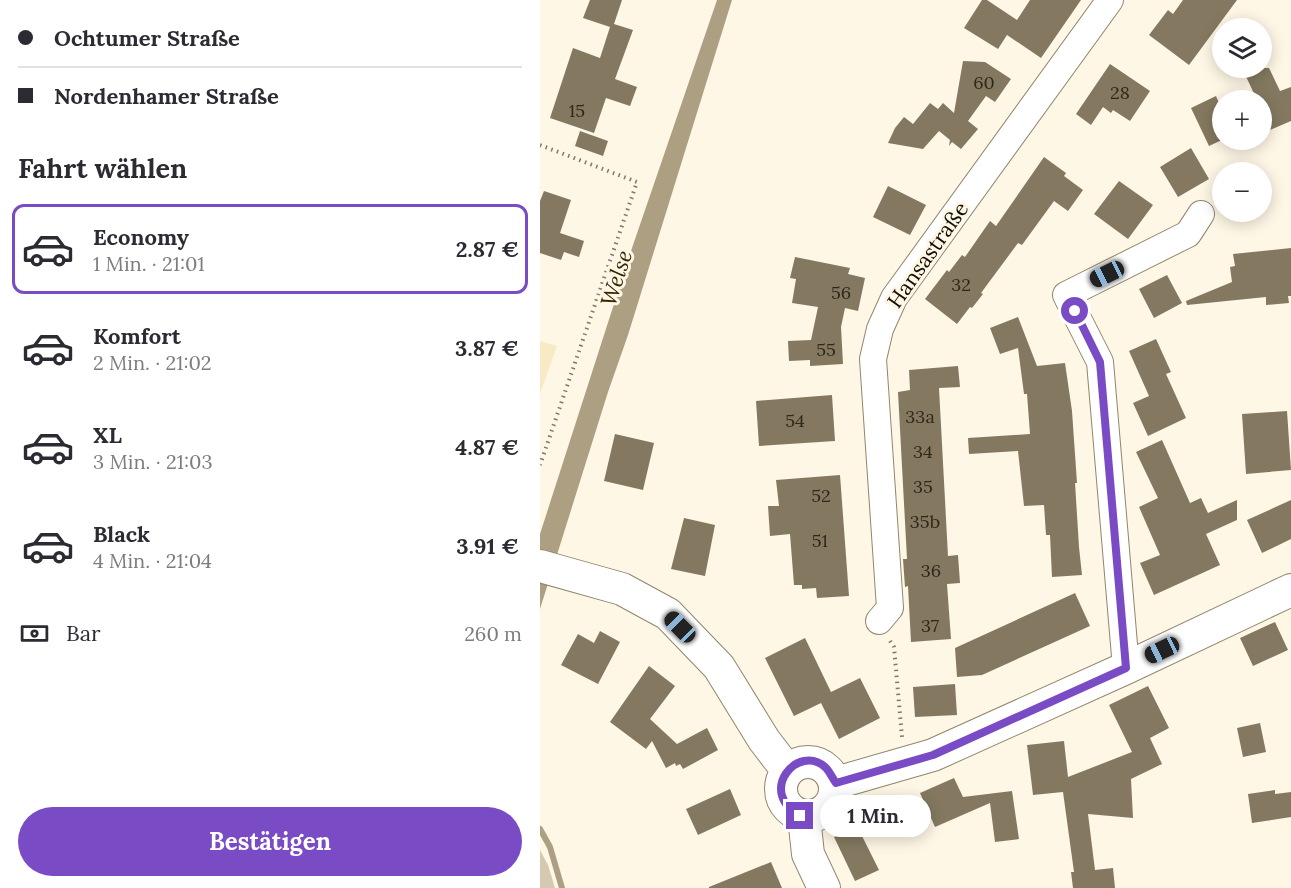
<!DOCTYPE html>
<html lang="de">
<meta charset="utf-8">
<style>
:root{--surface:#fff;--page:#f2f2f3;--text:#2b2b33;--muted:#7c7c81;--line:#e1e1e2;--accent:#794cc5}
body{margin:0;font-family:Lora,serif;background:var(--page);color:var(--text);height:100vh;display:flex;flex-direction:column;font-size:22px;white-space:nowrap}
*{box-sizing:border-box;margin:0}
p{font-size:20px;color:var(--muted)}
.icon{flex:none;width:33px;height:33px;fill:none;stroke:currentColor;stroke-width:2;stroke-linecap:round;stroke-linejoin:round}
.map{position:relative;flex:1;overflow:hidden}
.sheet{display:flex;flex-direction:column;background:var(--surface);width:540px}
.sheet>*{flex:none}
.top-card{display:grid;align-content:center;height:132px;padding:0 18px;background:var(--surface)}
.controls{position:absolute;left:672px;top:18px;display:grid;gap:12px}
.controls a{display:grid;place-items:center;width:60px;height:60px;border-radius:50%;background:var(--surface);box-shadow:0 3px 15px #0003;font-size:30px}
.end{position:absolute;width:27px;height:27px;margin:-14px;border:8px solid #794cc5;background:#fff;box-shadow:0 0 0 3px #fff}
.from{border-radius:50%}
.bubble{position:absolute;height:42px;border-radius:21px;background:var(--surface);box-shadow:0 3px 15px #0003;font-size:20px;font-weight:800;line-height:42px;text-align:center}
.car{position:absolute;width:18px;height:36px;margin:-18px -9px;border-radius:8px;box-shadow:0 0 4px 2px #0007;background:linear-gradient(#222 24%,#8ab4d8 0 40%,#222 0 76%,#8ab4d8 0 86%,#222 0)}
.top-card b{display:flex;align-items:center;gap:21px;height:57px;font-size:22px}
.top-card b+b{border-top:2px solid var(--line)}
.top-card i{width:15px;height:15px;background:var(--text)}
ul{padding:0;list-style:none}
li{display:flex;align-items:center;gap:18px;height:90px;margin:0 12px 9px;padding:0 6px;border:3px solid transparent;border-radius:12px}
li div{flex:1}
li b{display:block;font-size:22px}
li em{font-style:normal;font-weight:800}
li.on{border-color:var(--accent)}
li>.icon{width:54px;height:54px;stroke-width:1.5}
h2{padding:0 18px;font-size:27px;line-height:72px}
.pay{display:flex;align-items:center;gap:15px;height:66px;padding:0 18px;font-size:22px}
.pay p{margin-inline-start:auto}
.action{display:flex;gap:12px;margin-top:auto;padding:12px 18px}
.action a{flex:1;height:69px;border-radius:36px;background:var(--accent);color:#fff;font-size:24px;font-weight:800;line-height:69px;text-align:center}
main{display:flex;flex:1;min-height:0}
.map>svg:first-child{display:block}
.built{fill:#f9eac6}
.green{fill:#d5cab0}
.water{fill:#ac9f82}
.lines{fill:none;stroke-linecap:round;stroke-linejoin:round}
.stream{stroke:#ac9f82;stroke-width:6}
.building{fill:#847960}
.minor-casing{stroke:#91866c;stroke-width:28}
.tertiary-casing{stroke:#91866c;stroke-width:34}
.path{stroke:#7e796c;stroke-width:4;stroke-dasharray:1.5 4.5;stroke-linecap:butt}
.minor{stroke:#fff;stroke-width:26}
.tertiary{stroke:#fff;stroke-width:32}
.route{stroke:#794cc5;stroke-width:8}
.labels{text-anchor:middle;stroke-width:6;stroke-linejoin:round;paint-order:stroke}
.number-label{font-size:18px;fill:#2e281b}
.street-label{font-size:21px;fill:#110d04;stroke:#fef7e6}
.water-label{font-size:22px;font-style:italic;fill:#362700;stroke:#fef7e6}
</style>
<main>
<section class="sheet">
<div class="top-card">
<b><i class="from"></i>Ochtumer Straße</b>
<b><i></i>Nordenhamer Straße</b>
</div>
<h2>Fahrt wählen</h2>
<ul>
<li class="on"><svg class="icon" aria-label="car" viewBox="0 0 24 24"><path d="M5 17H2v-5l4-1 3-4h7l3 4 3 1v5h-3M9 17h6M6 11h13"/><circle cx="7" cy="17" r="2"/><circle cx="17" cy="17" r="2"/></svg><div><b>Economy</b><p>1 Min. · 21:01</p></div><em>2.87 €</em></li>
<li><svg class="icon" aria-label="car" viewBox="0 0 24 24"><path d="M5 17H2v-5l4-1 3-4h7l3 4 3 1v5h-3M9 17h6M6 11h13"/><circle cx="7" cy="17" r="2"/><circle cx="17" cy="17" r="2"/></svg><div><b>Komfort</b><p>2 Min. · 21:02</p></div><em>3.87 €</em></li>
<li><svg class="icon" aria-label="car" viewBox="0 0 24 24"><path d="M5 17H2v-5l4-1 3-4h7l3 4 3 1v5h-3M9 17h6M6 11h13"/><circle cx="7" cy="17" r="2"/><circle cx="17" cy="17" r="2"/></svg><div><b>XL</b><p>3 Min. · 21:03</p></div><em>4.87 €</em></li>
<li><svg class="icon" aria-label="car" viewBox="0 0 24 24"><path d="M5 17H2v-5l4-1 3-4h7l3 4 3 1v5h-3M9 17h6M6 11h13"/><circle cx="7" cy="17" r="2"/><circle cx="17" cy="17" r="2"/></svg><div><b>Black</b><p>4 Min. · 21:04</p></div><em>3.91 €</em></li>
</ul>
<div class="pay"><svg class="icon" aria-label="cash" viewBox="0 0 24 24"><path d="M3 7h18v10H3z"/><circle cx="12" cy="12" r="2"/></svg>Bar<p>260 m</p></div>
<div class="action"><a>Bestätigen</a></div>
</section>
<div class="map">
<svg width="751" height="888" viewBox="0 0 751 888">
<rect width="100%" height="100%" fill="#fef7e6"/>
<path class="built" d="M0 341 17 346 0 394Z"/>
<path class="green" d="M0 850 8 865 15 888H0Z"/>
<path class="water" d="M177 0H192L88 335 68 392 0 609V534L92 248Z"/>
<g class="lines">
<path class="stream" d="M0 829 10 847 22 888"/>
</g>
<path class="building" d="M50 0H82L74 24 93 30 75 79 97 87 90 106 66 98 54 133 10 118 33 48 60 58 70 27 43 18Z
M442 0H447L477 20 490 0H541L501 58 467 35 458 49 424 28Z
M643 0H697L649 65 609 35 628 10 633 14Z
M423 61 445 62 471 79 455 102 446 96 428 121 438 129 421 149 412 142 409 146 410 140 399 131 383 149 348 143 355 128 364 117 373 124 390 103 398 109 403 103 414 113Z
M570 64 610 91 590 121 573 110 571 113 563 107 551 125 536 114Z
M702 68H729L740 91 751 87V121L730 130 722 111V100H717Z
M676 96 682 110V140L669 146 651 108Z
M40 131 68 141 63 156 35 146Z
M651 148 669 179 638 197 620 167Z
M504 157 526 173 524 176 543 190 528 211 514 201 482 245 478 243 441 293 443 294 432 308 430 307 417 324 385 299 407 270 409 272 422 255 425 257 450 221 456 226Z
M579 181 613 205 588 239 554 214Z
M348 186 386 205 370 235 333 217Z
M4 191 31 200 20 233 44 241 39 257 24 252 21 260 0 253V201Z
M751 248V296H748L749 303 726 305V297L647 305 646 301 692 282 690 267 695 266 693 254Z
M255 257 310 268 308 274 325 278 318 311 305 308 301 327 303 364 270 366V360L249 361 248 341 271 340 278 307 252 303 256 279 250 278Z
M627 275 642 303 614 318 599 289Z
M478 317 497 366 525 363 532 411 537 483H535L539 547 542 575 512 577 510 535H506L504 505 484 506 478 451 429 454 428 438 490 434 487 394H484L478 348 460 354 450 328Z
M616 339 631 372 626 374 646 418 608 436 593 403 609 396 589 351Z
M418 366 420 387 399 388 408 556 418 555 420 583 407 584 411 639 371 642 368 586 365 587 363 559H367L358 392 370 390 369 370Z
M292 395 295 441 219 446 216 401Z
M747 411 751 470 706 474 702 414Z
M75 434 114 443 103 490 64 481Z
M622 440 650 503 661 498 668 513 697 500V520L666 534 680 565 614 595 600 563 620 555 599 507 618 498 596 452Z
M300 475 309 596 277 598 276 588 262 589V585H254L250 534 230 536 228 506H239L236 480Z
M751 500V539L722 553 707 520Z
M144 518 175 525 165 576 131 569Z
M535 593 550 626 442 675 417 677 415 648Z
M735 622 748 650 713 666 700 638Z
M60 631 80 642 58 684 21 665 38 634 54 643Z
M265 638 291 692 320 678 340 718 299 739 281 703 254 716 225 658Z
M109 666 135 686 110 719 137 744 167 728 178 750 143 769 140 764 136 766 135 763 126 768 112 741 106 749 70 722Z
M415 684 417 715 375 717 373 687Z
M608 686 629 728 610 738 622 764 591 779 593 818 548 814 555 870 573 868 575 888H533L531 872H534L523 792 493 795 487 745 524 741 528 777 592 752 569 705Z
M720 723 726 752 703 757 697 728Z
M414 778 423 797 472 791 479 839 455 842 450 803 395 827 380 793Z
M190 789 201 815 158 835 146 809Z
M735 790V794L751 792V817L712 823 708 794Z
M317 826 339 870 315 881 294 837Z
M231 862 242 888H169V887Z"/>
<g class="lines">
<g class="minor-casing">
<path id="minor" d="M339 621 350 608 333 359 340 329 354 298 570 0
M586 668 560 362 526 295 648 234 661 214"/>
</g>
<g class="tertiary-casing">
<path id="tertiary" d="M0 566 82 589 128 614 179 667 224 740 247 770
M241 789a27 27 0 1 1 54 0a27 27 0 1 1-54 0Z
M296 783 393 755 586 668 751 590
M264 817 268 854 284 888"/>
</g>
<path class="path" d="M0 145 97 182 0 465
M350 641 354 647 362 737"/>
<use href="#minor" class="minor"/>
<use href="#tertiary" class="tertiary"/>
</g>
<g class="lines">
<path class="route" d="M260 816C216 791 259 743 285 767 289 770 292 778 296 783L393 755 586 668 560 362 535 311"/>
</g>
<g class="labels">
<g class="number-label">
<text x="444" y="89">60</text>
<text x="580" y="99">28</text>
<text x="37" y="117">15</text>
<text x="421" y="291">32</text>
<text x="301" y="299">56</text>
<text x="286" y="356">55</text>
<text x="380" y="423">33a</text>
<text x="255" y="427">54</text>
<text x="383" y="458">34</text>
<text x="383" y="493">35</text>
<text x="281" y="502">52</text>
<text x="385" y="528">35b</text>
<text x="280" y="547">51</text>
<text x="391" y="577">36</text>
<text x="390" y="632">37</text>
</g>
<g class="street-label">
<text transform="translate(388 255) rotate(-55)" y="7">Hansastraße</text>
</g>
<g class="water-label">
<text transform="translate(76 278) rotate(-72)" y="8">Welse</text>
</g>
</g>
</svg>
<div class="controls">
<a><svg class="icon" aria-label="layers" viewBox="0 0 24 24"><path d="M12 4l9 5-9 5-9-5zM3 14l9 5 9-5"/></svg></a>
<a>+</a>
<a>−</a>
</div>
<i class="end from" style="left:535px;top:311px"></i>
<i class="end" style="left:260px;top:816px"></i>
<div class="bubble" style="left:280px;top:795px;width:111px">1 Min.</div>
<i class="car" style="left:567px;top:274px;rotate:244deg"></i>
<i class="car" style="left:140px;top:627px;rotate:315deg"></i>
<i class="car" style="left:622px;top:650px;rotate:245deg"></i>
</div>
</main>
